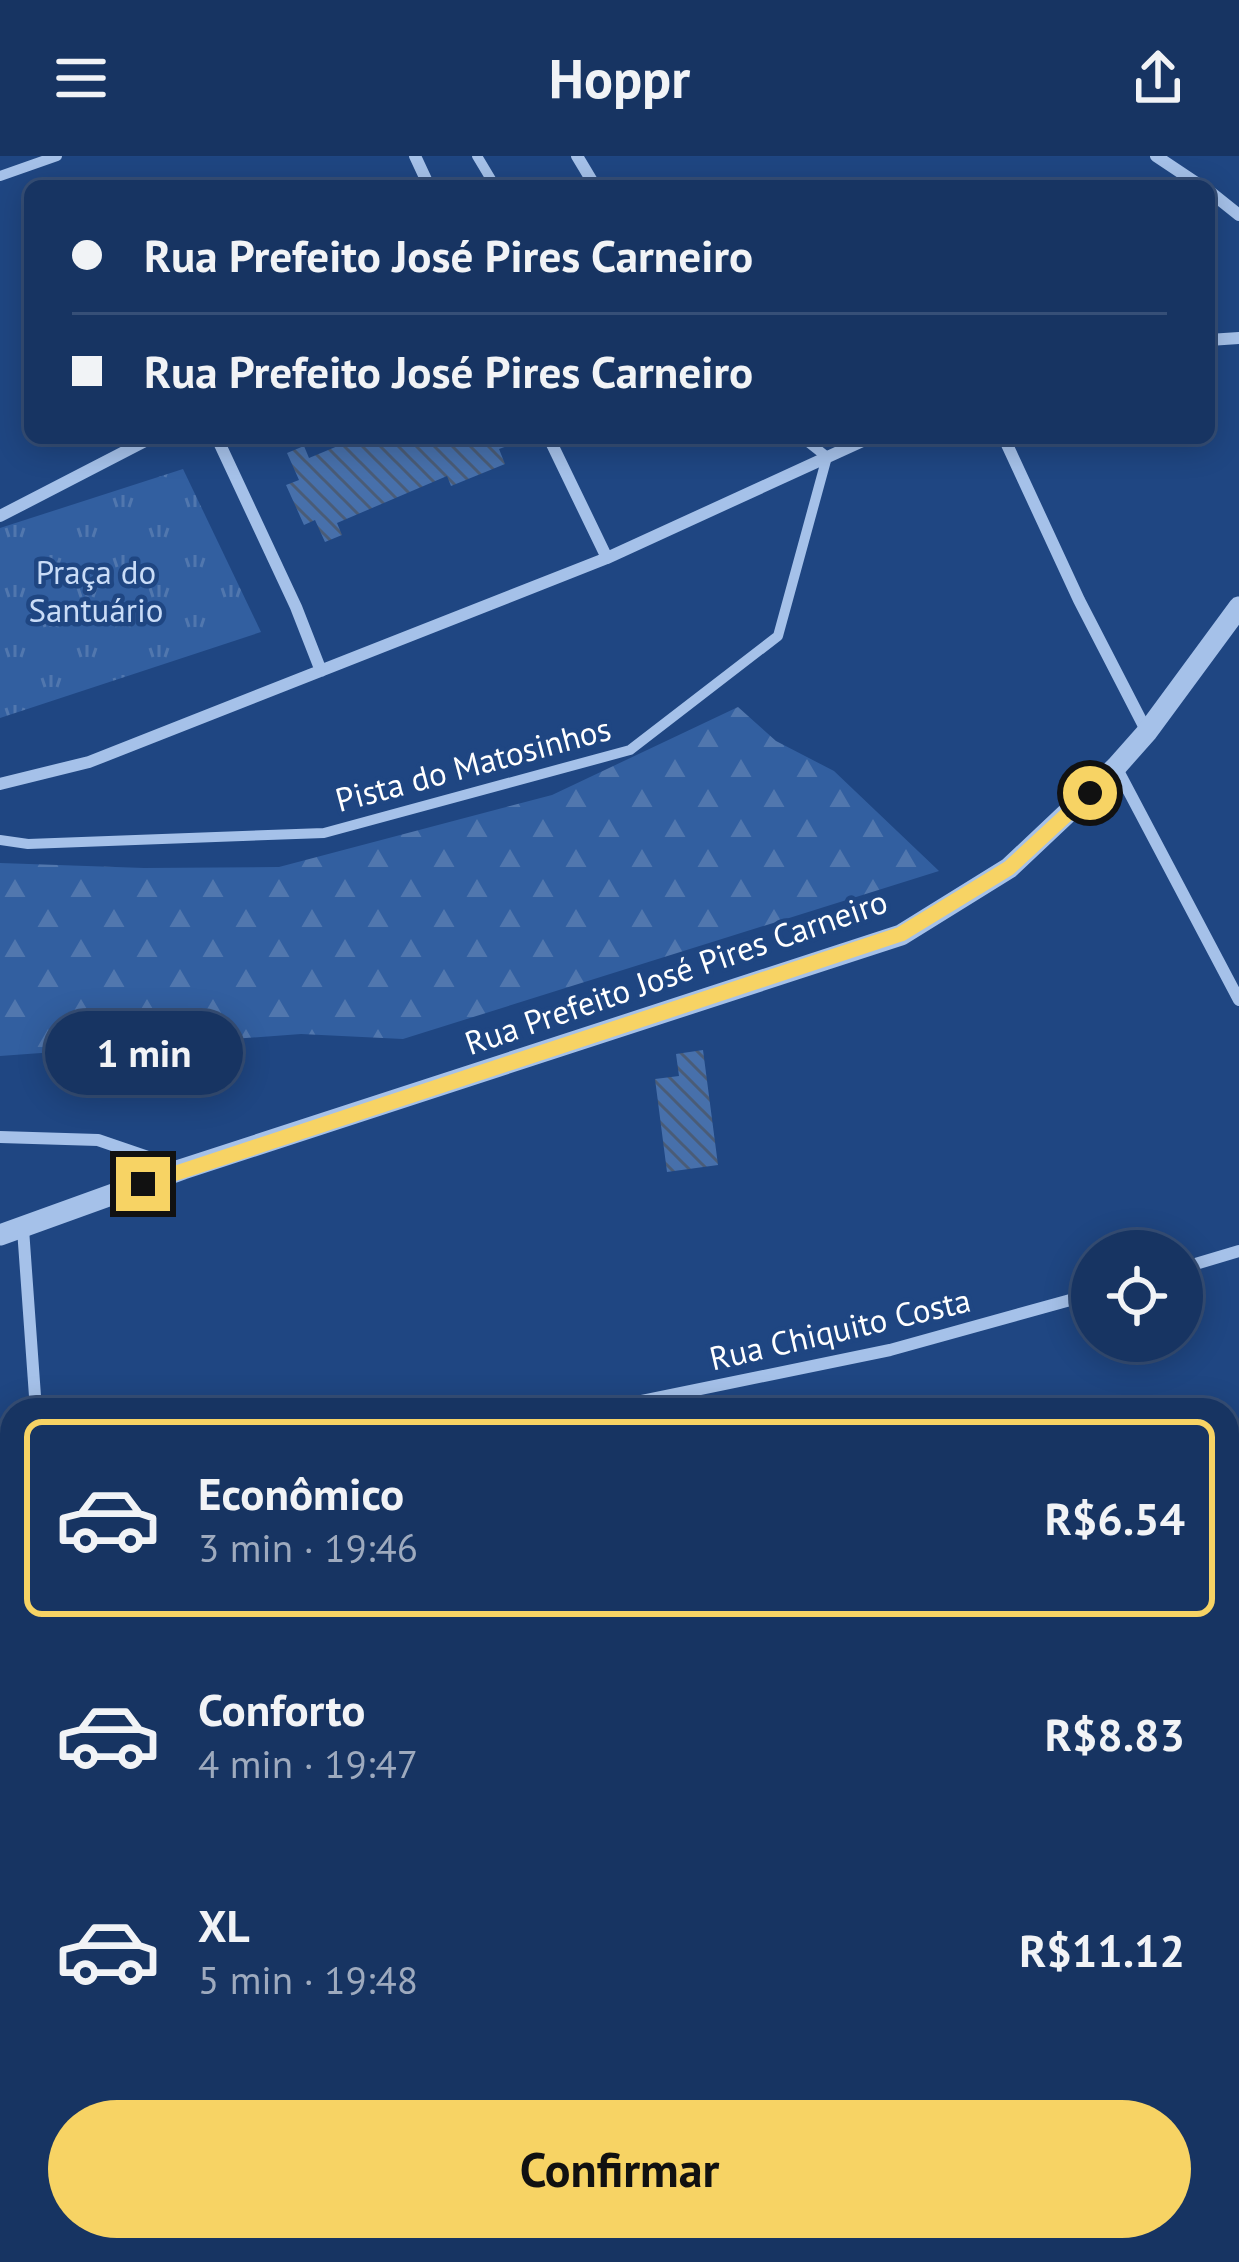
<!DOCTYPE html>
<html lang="pt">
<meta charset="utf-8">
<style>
:root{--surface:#173462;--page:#203c68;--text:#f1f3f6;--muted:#9eaabe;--line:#364f77;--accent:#f7d364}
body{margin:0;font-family:"PT Sans",sans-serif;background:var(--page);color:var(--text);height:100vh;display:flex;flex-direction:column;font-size:45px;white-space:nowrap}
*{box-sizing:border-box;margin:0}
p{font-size:39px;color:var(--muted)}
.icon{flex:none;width:66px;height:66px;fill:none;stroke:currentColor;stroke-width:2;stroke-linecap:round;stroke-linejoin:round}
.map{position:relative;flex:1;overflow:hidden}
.drawer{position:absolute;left:0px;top:1242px;width:1239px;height:864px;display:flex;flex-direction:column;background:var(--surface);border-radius:36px 36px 0 0;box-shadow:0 6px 30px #0003,0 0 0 3px var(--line)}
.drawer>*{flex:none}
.hud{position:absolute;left:24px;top:24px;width:1191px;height:264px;border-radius:18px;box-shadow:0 6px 30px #0003,0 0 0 3px var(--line);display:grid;align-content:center;height:264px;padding:0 48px;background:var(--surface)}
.fabs{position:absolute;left:1071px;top:1074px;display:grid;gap:24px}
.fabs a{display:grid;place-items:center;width:132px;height:132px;border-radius:50%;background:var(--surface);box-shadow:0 6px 30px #0003,0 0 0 3px var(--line);font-size:60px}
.end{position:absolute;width:54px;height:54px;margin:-27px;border:15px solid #f7d364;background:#111;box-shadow:0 0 0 6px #111}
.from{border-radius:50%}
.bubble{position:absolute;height:84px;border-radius:42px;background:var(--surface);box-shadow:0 6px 30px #0003,0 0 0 3px var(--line);font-size:39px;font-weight:600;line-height:84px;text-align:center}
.hud b{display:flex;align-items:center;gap:42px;height:114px;font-size:45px}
.hud b+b{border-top:3px solid var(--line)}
.hud i{width:30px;height:30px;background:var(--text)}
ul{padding:21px 0 0;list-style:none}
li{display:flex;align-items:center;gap:36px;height:198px;margin:0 24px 18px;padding:0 24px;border:6px solid transparent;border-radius:18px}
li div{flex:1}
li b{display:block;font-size:45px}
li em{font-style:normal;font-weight:600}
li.current{border-color:var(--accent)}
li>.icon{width:108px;height:108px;stroke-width:1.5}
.action{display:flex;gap:24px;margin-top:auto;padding:24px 48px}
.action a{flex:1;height:138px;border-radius:72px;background:var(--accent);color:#111;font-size:48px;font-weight:600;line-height:138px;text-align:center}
header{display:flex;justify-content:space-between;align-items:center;height:156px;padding:0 48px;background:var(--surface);font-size:54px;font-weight:600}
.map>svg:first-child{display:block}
.grass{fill:url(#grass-tufts)}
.forest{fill:url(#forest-firs)}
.building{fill:url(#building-back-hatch)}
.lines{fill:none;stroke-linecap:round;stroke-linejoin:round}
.pedestrian{stroke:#a5c1e9;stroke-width:10}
.minor{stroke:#a5c1e9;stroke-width:12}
.tertiary{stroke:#a5c1e9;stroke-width:21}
.route{stroke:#f7d364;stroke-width:15}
.labels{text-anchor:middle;stroke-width:9;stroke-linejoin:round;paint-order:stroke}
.park-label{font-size:33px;fill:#c9dcf7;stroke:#1f4682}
.street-label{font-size:33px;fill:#fff;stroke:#1f4682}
</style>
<header><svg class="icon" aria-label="menu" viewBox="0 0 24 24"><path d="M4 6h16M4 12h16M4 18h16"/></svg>Hoppr<svg class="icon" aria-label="share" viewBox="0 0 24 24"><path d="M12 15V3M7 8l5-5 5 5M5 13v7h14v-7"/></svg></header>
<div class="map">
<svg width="1239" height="2106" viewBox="0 0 1239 2106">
<defs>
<pattern id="grass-tufts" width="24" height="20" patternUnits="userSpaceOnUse" patternTransform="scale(3)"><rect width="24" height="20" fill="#325fa0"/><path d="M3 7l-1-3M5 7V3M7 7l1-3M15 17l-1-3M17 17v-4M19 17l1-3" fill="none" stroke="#5177ae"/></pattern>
<pattern id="forest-firs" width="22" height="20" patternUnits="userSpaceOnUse" patternTransform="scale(3)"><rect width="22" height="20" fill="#325fa0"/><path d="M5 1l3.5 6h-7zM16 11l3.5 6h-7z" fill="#5177ae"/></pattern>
<pattern id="building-back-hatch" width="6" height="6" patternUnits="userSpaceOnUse" patternTransform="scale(3)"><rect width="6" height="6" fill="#4770ab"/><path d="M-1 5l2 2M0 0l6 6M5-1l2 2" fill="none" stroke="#4a5c77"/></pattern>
</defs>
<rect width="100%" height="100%" fill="#1f4682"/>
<path class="grass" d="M183 313 261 476 0 562V372Z"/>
<path class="forest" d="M738 551 776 585 834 615 939 715 403 883 301 878 0 900V707L144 712 279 711 552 639Z"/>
<path class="building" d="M357 282H516L513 288 499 293 505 308 451 330 447 320 337 367 342 379 325 386 315 364 304 369 286 329 299 324 287 297 304 290 309 302Z
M703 894 718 1009 667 1016 655 923 679 920 676 898Z"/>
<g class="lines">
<path class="pedestrian" d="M477 0 495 30
M0 20 57 0
M0 684 28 688 324 677 630 594 778 480 827 301 803 282"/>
<path class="minor" d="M415 0 429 30
M577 0 595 30
M1156 0 1201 30
M1209 35 1239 59
M1209 184 1239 182
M217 282 296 451 321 515
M549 282 607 402
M1004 282 1079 444 1147 576
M0 360 151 282
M1116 611 1239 844
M0 628 89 606 607 402 869 282
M0 981 98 984 180 1012
M23 1073 36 1254
M1182 1112 1239 1095
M598 1254 890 1194 1092 1138
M0 1290 12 1287
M1227 1657 1239 1654
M1227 1798 1239 1794
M72 2094 73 2106
M773 2094 777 2106
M182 2106 220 2094"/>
<path class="tertiary" d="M0 1079 183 1013 901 779 1009 712 1116 611 1147 576 1239 451"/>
</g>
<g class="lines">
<path class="route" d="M143 1028 901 778 1009 712 1090 637"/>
</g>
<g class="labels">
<g class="park-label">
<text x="96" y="428">Praça do<tspan x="96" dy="38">Santuário</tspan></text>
</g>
<g class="street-label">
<text transform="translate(473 608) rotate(-15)" y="12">Pista do Matosinhos</text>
<text transform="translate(676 816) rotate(-19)" y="12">Rua Prefeito José Pires Carneiro</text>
<text transform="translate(840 1173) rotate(-13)" y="12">Rua Chiquito Costa</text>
</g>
</g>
</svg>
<div class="fabs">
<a><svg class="icon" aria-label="locate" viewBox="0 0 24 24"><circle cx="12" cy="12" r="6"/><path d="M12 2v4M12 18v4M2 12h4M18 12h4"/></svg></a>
</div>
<i class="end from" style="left:1090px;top:637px"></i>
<i class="end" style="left:143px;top:1028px"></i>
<div class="bubble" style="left:45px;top:855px;width:198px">1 min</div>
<div class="hud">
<b><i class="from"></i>Rua Prefeito José Pires Carneiro</b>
<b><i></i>Rua Prefeito José Pires Carneiro</b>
</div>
<section class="drawer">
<ul>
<li class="current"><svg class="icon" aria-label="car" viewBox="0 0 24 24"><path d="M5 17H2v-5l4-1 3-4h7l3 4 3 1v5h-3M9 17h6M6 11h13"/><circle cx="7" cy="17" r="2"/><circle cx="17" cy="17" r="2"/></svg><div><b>Econômico</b><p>3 min · 19:46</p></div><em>R$6.54</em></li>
<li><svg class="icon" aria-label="car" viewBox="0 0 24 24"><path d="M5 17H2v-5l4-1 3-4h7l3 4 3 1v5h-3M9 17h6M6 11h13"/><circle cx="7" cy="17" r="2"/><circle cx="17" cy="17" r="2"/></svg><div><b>Conforto</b><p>4 min · 19:47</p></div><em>R$8.83</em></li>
<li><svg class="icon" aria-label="car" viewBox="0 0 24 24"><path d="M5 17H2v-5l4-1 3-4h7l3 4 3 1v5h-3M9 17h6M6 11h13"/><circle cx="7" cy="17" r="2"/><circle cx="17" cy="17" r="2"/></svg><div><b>XL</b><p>5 min · 19:48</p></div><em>R$11.12</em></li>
</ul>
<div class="action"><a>Confirmar</a></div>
</section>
</div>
